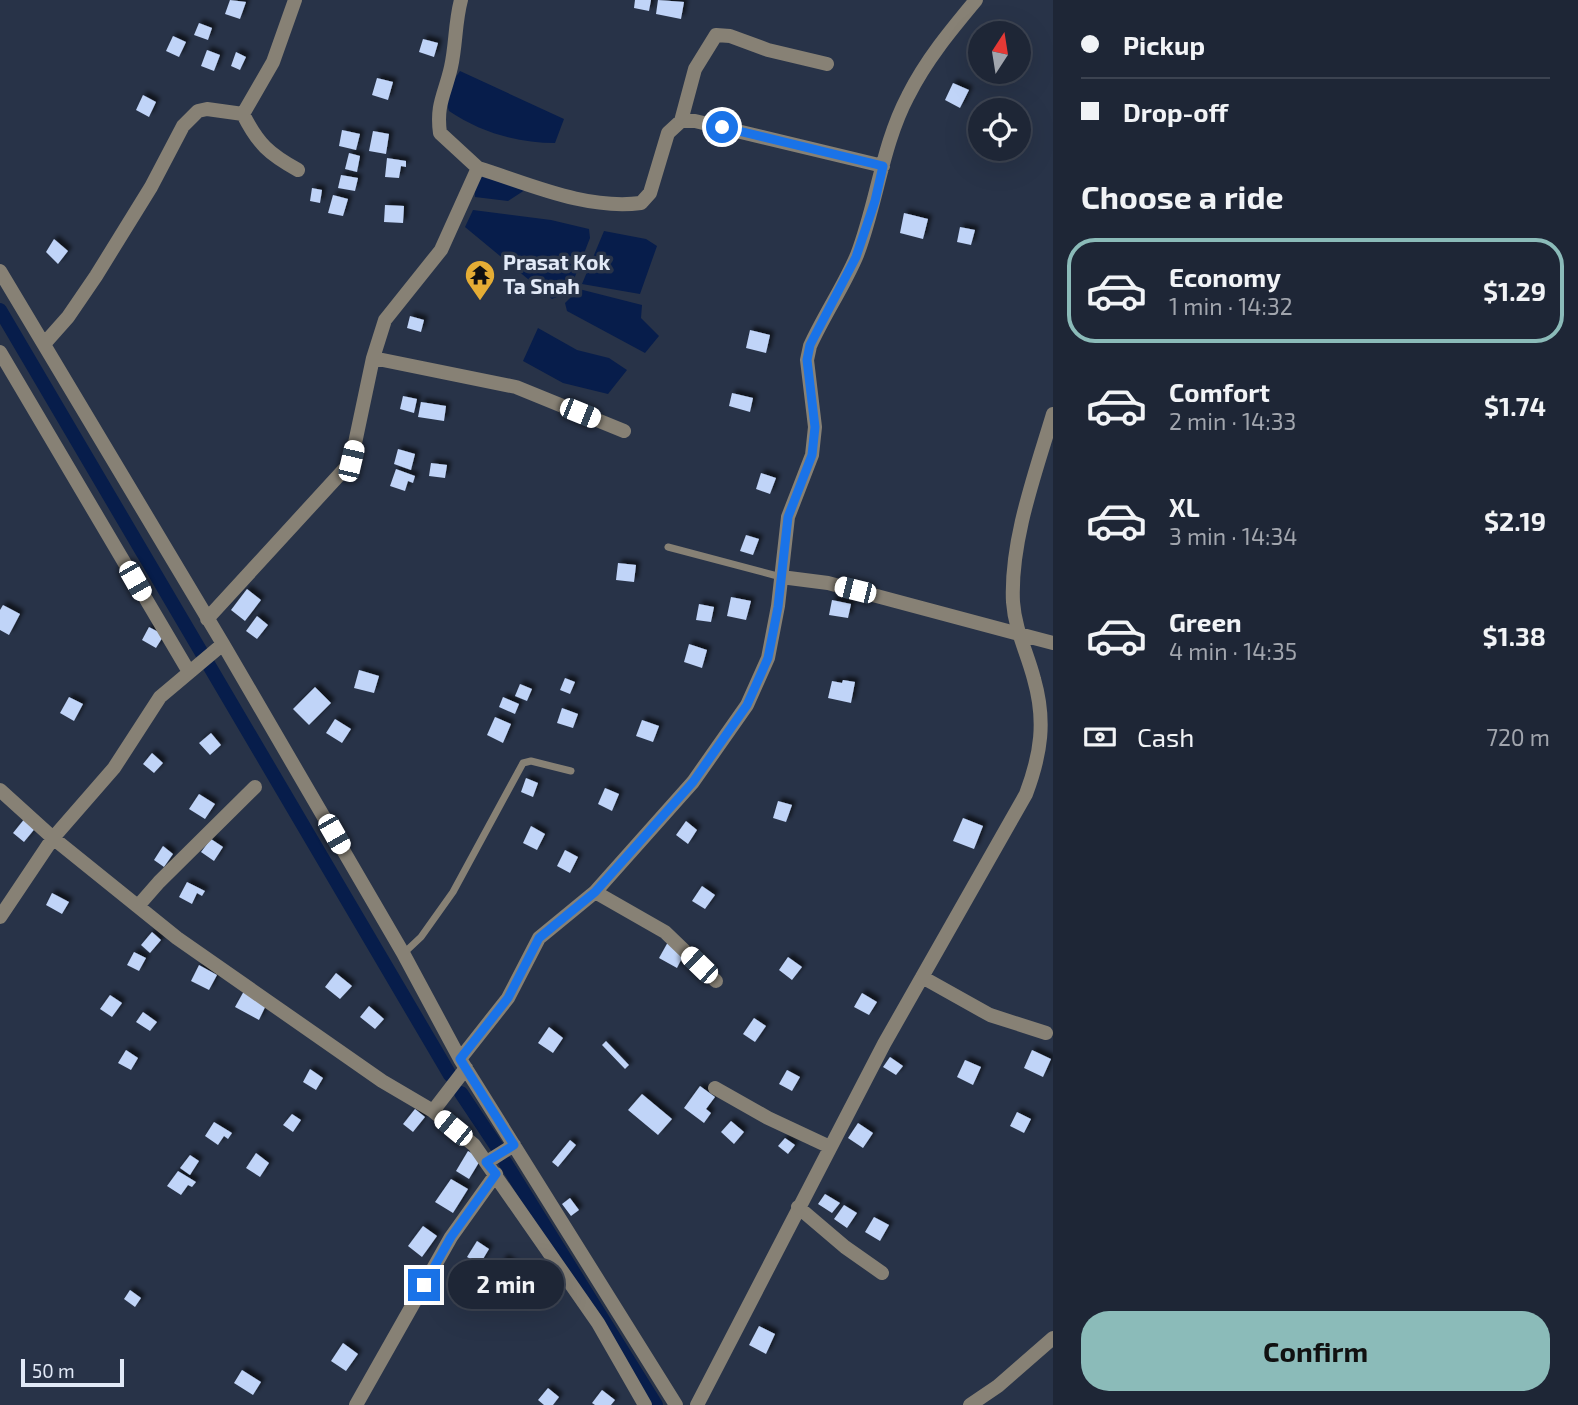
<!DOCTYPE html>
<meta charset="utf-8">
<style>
:root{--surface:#1e2636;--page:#262e3e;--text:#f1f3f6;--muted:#a1a5ad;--line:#3c4351;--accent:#8bbbb9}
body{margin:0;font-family:"Exo 2",sans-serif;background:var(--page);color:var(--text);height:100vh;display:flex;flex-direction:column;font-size:26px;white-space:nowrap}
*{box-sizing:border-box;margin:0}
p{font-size:23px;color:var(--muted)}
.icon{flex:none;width:38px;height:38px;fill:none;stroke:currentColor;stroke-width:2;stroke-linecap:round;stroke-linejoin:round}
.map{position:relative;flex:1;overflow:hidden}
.details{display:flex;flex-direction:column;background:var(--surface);width:525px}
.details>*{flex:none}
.hud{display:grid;align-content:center;height:154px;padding:0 28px;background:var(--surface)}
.needle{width:46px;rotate:12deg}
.controls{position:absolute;left:968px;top:21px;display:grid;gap:14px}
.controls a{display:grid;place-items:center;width:63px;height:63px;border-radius:50%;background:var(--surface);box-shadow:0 7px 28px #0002,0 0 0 2px var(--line);font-size:35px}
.scale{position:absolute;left:21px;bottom:18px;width:103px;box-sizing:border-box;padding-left:7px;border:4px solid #e1e9f7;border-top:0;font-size:19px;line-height:24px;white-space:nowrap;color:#e1e9f7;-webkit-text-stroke:5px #283348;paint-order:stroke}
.end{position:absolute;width:32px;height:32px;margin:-16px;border:9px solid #1a73e8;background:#fff;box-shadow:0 0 0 4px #fff}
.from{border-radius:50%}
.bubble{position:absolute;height:49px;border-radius:24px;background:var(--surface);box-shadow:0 7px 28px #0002,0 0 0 2px var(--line);font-size:23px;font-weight:700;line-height:49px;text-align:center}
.car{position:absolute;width:21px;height:42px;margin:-21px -10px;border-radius:9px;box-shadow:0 0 5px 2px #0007;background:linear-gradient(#fff 24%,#345 0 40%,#fff 0 76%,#345 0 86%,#fff 0)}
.hud b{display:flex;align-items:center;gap:24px;height:66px;font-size:26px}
.hud b+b{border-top:2px solid var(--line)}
.hud i{width:18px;height:18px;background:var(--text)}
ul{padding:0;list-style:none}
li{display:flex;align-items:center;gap:21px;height:105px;margin:0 14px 10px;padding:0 14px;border:4px solid transparent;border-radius:28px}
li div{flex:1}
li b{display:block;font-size:26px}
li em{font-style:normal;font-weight:700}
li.on{border-color:var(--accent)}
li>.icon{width:63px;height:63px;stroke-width:1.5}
h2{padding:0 28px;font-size:32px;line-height:84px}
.pay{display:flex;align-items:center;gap:18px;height:77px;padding:0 28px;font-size:26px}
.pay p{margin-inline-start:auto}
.cta{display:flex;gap:14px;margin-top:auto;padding:14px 28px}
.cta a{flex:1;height:80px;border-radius:28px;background:var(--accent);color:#111;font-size:28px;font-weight:700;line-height:80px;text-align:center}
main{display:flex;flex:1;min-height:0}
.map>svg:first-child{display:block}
.water{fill:#071d4b}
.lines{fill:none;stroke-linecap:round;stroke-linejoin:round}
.canal{stroke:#071d4b;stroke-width:14}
.building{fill:#c0d4f8;filter:url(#shadow)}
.service{stroke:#878175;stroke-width:7}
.minor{stroke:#878175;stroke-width:14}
.route{stroke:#1a73e8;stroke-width:9}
.labels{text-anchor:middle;stroke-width:7;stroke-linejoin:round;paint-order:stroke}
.poi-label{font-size:21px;font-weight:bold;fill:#e1e9f7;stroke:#283348;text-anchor:start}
</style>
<main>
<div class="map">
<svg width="1053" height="1405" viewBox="0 0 1053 1405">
<defs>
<filter id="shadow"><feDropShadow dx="4" dy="-4" stdDeviation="2" flood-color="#0009"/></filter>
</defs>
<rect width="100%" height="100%" fill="#283348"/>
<path class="water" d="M460 71 564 119 555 143C517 143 480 132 449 111L444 94Z
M484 171 528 188 508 201 475 197 474 182Z
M473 210 551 220 589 229 590 238 569 292 552 299 465 227Z
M604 231 646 239 657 246 640 294 582 284Z
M579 289 642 305 641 318 659 336 645 353 567 311 565 303Z
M538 328 577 350 609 358 627 370 608 394 563 383 523 361Z"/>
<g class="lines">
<path class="canal" d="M0 310 450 1075
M461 1093 497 1147
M505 1162 656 1405"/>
</g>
<path class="building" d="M230 0 246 2 240 19 225 14Z
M635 0H651L649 11 634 8Z
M658 0 684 2 681 19 656 14Z
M199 23 212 28 208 40 194 35Z
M173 36 186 42 179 57 166 51Z
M423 39 438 43 434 57 419 52Z
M207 50 220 55 214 71 201 66Z
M236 52 246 57 240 70 231 66Z
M377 78 393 82 388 100 372 95Z
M953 83 969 90 960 108 945 100Z
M143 95 156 102 149 117 136 110Z
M342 130 360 134 356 150 339 146Z
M373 131 389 134 386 154 369 151Z
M349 153 360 156 357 172 345 169Z
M387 158 406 161V167L401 166 399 178 385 177Z
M341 175 358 178 355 191 338 188Z
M312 188 322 190 320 203 310 201Z
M333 195 348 199 343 216 328 213Z
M385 205 404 206 403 223 384 222Z
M904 213 928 219 923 239 900 233Z
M960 227 975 230 971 245 957 242Z
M54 239 68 251 58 264 46 252Z
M410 316 424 320 421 332 407 328Z
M750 330 770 335 766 353 746 348Z
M732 393 753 398 750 412 729 406Z
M403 396 417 399 414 413 400 409Z
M421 402 446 406 444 421 418 417Z
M398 449 415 454 411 470 394 464Z
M431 463 447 465 445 478 429 476Z
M396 469 415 476 413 483 408 481 405 491 390 486Z
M761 473 776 478 770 494 756 489Z
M746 535 759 539 753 555 740 551Z
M618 563 636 565 634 582 616 580Z
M247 589 261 600 245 621 231 610Z
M731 597 751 601 746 620 727 616Z
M832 600 851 604 848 618 829 615Z
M699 604 714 607 711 622 696 620Z
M3 605 20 614 9 635 0 630V610Z
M257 616 268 625 257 639 246 631Z
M149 627 164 635 156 648 142 640Z
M689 644 707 650 702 668 684 662Z
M359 670 379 676 374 693 354 688Z
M565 678 575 682 570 694 560 690Z
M843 680 855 682 851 703 828 698 832 681 842 683Z
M520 684 532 689 527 701 515 696Z
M315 687 331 703 309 725 293 709Z
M69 697 83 704 74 721 60 713Z
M503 697 519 704 515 714 499 707Z
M562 708 578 714 573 728 557 723Z
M495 717 511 724 503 743 487 735Z
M335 719 351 729 342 743 326 733Z
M642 720 659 726 653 742 636 736Z
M211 733 221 745 210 755 199 743Z
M152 753 163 763 154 773 143 764Z
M526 778 538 783 533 797 521 792Z
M605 788 619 794 612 811 598 804Z
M199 794 215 804 205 819 189 809Z
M778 801 792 805 786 822 773 818Z
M26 817 37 826 24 842 13 833Z
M963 818 983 826 974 849 953 841Z
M686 821 697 830 688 844 676 835Z
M531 826 545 834 537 850 523 843Z
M211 839 223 847 214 861 201 852Z
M163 846 173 854 164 867 154 860Z
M565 850 578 857 570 873 557 866Z
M187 882 205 891 202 896 197 893 192 904 179 897Z
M702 886 715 895 705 909 692 901Z
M52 893 69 902 62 914 46 905Z
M152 932 161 940 150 953 141 945Z
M668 942 685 952 677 968 659 958Z
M134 952 146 958 139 971 127 965Z
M788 957 802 967 792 980 779 970Z
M199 965 217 975 209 990 191 981Z
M336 973 352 986 340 999 325 987Z
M244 991 267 1003 259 1020 235 1007Z
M862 993 877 1002 869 1015 854 1007Z
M110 995 122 1003 112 1017 100 1009Z
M369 1006 384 1019 375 1029 360 1017Z
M143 1012 157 1022 150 1031 136 1022Z
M754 1018 766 1026 755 1042 743 1034Z
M549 1027 563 1038 553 1053 538 1043Z
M606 1041 629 1065 625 1069 602 1045Z
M126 1050 138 1058 131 1070 118 1063Z
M1032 1050 1051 1059 1043 1077 1024 1068Z
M890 1057 903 1066 896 1075 883 1067Z
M965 1060 981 1067 973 1085 957 1077Z
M310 1069 323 1078 316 1090 303 1082Z
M787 1070 800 1077 792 1091 779 1084Z
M700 1086 715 1097 706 1109 711 1113 704 1123 684 1108Z
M642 1094 672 1119 658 1135 628 1110Z
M415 1109 425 1117 413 1132 403 1124Z
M1017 1112 1031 1119 1024 1133 1010 1126Z
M292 1114 301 1120 293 1132 283 1125Z
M731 1121 744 1132 734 1144 721 1132Z
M214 1122 232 1133 228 1139 224 1136 218 1145 205 1136Z
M858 1123 873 1133 863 1148 848 1138Z
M785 1138 795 1145 788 1154 778 1146Z
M570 1140 576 1145 558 1167 552 1162Z
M468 1151 481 1159 469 1179 456 1171Z
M256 1153 269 1163 260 1177 246 1168Z
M190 1155 199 1161 190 1175 180 1168Z
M178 1171 196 1182 192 1187 188 1185 181 1195 167 1186Z
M451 1179 468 1189 453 1213 435 1202Z
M825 1194 840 1203 832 1213 818 1204Z
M570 1198 579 1210 571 1216 562 1204Z
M844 1205 857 1213 847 1228 834 1219Z
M874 1217 889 1225 880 1241 865 1232Z
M423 1226 437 1236 422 1257 408 1246Z
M477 1241 489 1249 480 1264 467 1257Z
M504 1258 519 1268 508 1285 493 1275Z
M533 1289 546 1296 539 1309 526 1302Z
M130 1290 141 1298 135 1307 124 1299Z
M759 1326 775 1334 766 1354 749 1345Z
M343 1343 358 1354 346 1371 331 1361Z
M242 1370 261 1382 253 1395 234 1383Z
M548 1388 559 1397 553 1405H544L538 1400Z
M602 1390 615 1400 611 1405H595L592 1403Z"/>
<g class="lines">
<path class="service" d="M668 547 781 577
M404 953 421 937 453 892 523 763 531 761 571 771"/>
<path class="minor" d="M243 114C258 144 269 154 298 170
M681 121 695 69 716 35 730 36 768 50 827 64
M478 168C530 184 585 210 641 203L650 193 668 133 681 121H695L883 166
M0 271 223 644 403 953 460 1059 676 1405
M44 344 68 317 96 276 151 187 183 126 198 111 207 109 243 114 273 62 295 0
M0 352 189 672
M373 358 516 387 624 431
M781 577 828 583 1053 643
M207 619 351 462 373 358 385 320 441 250 478 168 440 133C436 104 445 94 451 67 456 45 455 22 461 0
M0 790 53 838 177 938 382 1081 433 1111 474 1145 598 1323 645 1405
M595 892 665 932 716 981
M138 906 159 882 255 787
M0 917 53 838 114 768 160 697 223 644
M922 977 990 1015 1046 1033
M460 1059 508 998 539 938 595 892 693 782 747 705 768 658 778 606 788 517 812 455 815 427 807 360 810 346C824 315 844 286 857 255 877 203 882 145 908 96 926 60 951 30 976 0
M715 1088 768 1118 830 1147
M433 1111 466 1068
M487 1162 514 1145
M798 1207 845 1247 882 1273
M356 1405 451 1237 496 1174
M697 1405 884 1044 1026 794C1041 754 1046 721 1034 679 1027 652 1015 630 1013 602 1010 541 1036 471 1053 414
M970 1405 998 1386 1053 1338"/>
</g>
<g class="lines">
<path class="route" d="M424 1285 451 1237 496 1174 486 1162 514 1145 460 1059 508 998 539 938 595 892 693 782 747 705 768 658 778 607 788 517 812 455 815 427 807 360 810 345 856 257 875 201 883 166 722 127"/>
</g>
<defs>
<g id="temple-pin" transform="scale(1.575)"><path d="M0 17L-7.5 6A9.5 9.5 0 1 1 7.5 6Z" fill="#e5ad35" stroke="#283348"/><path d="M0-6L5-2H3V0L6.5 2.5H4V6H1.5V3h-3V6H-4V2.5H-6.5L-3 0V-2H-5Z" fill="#111"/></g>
</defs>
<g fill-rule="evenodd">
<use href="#temple-pin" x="480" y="275"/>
</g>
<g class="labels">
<g class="poi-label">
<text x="503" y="270">Prasat Kok<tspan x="503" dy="24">Ta Snah</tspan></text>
</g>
</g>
</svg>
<div class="controls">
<a><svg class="needle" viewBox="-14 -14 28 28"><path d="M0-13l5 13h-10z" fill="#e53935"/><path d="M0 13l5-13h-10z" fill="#a1a5ad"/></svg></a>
<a><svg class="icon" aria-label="locate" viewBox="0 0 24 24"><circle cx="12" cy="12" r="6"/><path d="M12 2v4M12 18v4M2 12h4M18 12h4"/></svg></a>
</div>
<div class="scale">50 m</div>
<i class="end from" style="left:722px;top:127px"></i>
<i class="end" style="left:424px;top:1285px"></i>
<div class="bubble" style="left:448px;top:1260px;width:116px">2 min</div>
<i class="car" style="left:580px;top:413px;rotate:112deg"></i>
<i class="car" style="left:351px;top:461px;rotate:13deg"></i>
<i class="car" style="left:135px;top:581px;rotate:150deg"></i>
<i class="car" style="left:855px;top:590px;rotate:284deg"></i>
<i class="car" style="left:334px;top:834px;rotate:150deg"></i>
<i class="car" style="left:699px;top:965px;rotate:314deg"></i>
<i class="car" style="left:453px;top:1128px;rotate:309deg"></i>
</div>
<section class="details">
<div class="hud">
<b><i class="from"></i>Pickup</b>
<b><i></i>Drop-off</b>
</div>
<h2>Choose a ride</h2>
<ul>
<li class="on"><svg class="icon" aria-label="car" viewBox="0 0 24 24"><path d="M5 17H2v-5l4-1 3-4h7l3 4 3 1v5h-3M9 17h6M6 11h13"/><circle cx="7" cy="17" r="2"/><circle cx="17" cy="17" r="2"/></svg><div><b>Economy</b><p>1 min · 14:32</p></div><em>$1.29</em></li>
<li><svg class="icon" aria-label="car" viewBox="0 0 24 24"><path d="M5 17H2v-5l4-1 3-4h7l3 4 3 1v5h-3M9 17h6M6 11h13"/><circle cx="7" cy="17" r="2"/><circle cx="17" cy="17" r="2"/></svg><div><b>Comfort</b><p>2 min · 14:33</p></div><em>$1.74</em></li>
<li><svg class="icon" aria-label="car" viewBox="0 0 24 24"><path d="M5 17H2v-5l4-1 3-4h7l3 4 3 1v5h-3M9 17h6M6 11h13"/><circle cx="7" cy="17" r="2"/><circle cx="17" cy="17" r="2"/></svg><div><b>XL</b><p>3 min · 14:34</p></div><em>$2.19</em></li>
<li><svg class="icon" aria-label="car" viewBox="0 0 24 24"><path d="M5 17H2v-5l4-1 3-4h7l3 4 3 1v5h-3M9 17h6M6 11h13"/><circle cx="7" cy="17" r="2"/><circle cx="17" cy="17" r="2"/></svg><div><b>Green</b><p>4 min · 14:35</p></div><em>$1.38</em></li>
</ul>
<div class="pay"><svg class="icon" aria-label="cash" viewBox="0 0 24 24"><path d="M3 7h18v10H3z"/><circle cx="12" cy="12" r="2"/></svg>Cash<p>720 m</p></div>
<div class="cta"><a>Confirm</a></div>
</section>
</main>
